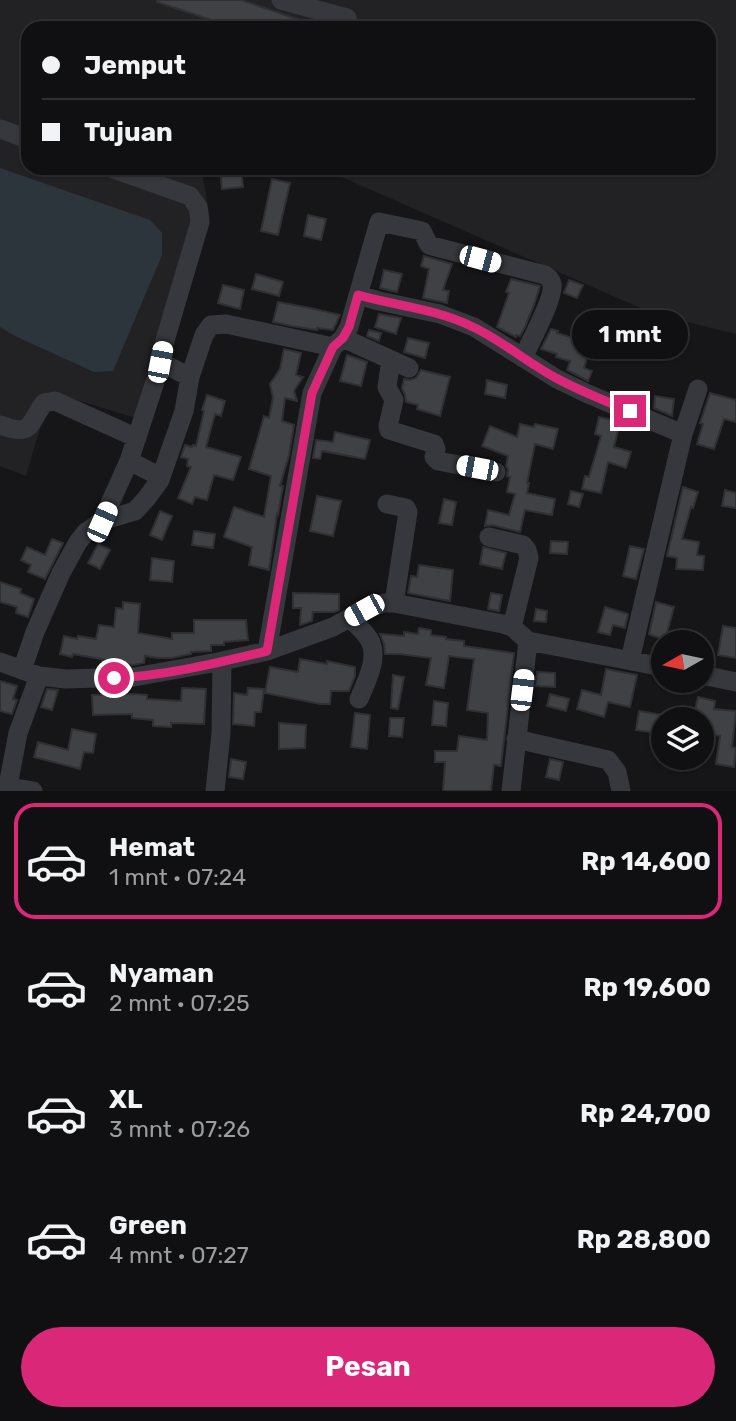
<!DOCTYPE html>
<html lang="id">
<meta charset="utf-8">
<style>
:root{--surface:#101012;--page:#1e1e20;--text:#f1f3f6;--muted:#9c9d9f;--line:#303032;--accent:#db2777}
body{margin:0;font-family:Rubik,sans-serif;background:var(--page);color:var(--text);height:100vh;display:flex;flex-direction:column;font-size:26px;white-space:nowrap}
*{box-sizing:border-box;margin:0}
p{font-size:23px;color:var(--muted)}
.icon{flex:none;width:38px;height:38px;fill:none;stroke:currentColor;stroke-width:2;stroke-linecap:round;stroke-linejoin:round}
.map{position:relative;height:791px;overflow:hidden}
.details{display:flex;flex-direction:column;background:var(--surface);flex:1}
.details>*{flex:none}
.guide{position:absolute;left:21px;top:21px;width:695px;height:154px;border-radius:21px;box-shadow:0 2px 5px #0004,0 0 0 2px var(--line);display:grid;align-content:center;height:154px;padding:0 21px;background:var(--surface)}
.needle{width:46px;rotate:261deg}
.tools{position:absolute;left:651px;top:630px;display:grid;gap:14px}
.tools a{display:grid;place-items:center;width:63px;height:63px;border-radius:50%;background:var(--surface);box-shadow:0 2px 5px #0004,0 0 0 2px var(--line);font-size:35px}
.end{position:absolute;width:32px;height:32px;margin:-16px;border:9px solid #db2777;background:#fff;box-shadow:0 0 0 4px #fff}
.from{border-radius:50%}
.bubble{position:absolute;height:49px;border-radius:24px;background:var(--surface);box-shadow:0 2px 5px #0004,0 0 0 2px var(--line);font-size:23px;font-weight:700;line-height:49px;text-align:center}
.car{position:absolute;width:21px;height:42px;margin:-21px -10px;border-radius:9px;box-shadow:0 0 5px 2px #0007;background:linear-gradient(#fff 24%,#345 0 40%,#fff 0 76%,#345 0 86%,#fff 0)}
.guide b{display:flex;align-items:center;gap:24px;height:66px;font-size:26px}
.guide b+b{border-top:2px solid var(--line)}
.guide i{width:18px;height:18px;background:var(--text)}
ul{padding:12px 0 0;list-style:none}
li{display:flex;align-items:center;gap:21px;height:116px;margin:0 14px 10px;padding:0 7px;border:4px solid transparent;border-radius:21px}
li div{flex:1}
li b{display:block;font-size:26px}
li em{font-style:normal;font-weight:700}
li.selected{border-color:var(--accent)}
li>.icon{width:63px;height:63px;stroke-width:1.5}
.cta{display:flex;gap:14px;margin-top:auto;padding:14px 21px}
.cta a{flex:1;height:80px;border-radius:42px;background:var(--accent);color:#fff;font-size:28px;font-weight:700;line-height:80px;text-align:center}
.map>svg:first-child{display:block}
.built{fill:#222225}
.water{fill:#2c353c}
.building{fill:#404145;stroke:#303034;stroke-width:2}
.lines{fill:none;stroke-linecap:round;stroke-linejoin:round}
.minor{stroke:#37383d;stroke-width:19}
.route{stroke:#db2777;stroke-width:9}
</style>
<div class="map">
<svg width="736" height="791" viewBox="0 0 736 791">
<rect width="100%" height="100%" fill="#161618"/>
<path class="built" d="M0 0H736V334L654 314 321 168H709V28H28V168H201L210 217 152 423 51 392 26 476 0 466Z"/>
<path class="water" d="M0 168 150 220 162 233V255L113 371 94 372 15 336 0 327Z"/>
<path class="building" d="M157 0H241L318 26V28H222L223 24 157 2Z
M220 168H241L243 187 222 189Z
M272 179 290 183 278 235 261 231Z
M308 215 326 219 321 240 304 236Z
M424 256 452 264 443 290 449 291 447 303 423 298 429 269 421 266Z
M384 270 402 274 397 292 380 288Z
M256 274 283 282 279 296 252 289Z
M511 279 540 286 534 305 525 327 520 336 516 335V337L497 327 509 293 506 292Z
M569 280 583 285 577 298 564 293Z
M223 285 244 290 240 309 218 303Z
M278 302 310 308 340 315 333 330 317 328V330L292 326 273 322Z
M379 314 401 318 396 334 375 327Z
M551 329 558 331 557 333 591 344 584 368 592 371 588 381 567 370 570 361 556 357 557 354 541 349Z
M369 330 381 333 379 341 367 336Z
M408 338 429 343 425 358 404 352Z
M284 349 301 353 296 375 303 377 294 391 297 401 285 398 282 421 294 425 289 455 280 486H283L278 515 277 514 269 570 249 565 252 547 224 537 234 507 264 517 271 476 249 469 264 416 269 418 273 398 270 384 280 369Z
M347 355 367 362 361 386 340 381Z
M421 370 450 377 440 416 417 409 418 405 406 402 405 395 402 388 404 379 410 380 416 378Z
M487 380 507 385 505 398 485 394Z
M710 393 736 400V422L724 419 714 449 697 444 703 424 700 423Z
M207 395 225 401 221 416 215 414 206 447 241 457 233 480 214 475 207 500 195 497 192 504 178 498 191 467 187 466 188 459 181 457 185 445 192 447 193 445 196 446 204 411 202 410Z
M655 396 674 399 672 416 654 408Z
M599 417 620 422 614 447 631 452 626 468 608 462 601 493 582 489 585 476 589 477 601 436 595 434Z
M520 424 534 427 535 424 558 429 553 449 535 444 527 483H529L527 493 555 499 552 515 525 510 520 532 492 525 485 526 488 510 509 515 515 494 507 492 510 477 507 476 508 469 506 466 508 456 482 446 490 426 517 437Z
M335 432 370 440 365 459 322 451 320 459 313 458 316 440 333 442Z
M683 487 698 492 693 508 691 507 682 539 699 542 697 555 704 556 703 570 676 569 677 558 667 556Z
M725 490 736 493V508L722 506Z
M571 491 583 494 579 507 568 504Z
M317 496 341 501 333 536 310 531Z
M444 499 456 502 452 525 439 523Z
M160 511 172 516 162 540 150 535Z
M194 531 215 534 213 548 192 545Z
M52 539 63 543 45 579 28 572 31 565 21 560 27 547 45 555Z
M551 541 568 542 567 554 550 553Z
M98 544 110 550 100 569 88 563Z
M630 546 644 549 636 579 623 576Z
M483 547 506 553 502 569 480 564Z
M152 558 174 561 172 582 150 580Z
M419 565 453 570 450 601 408 593 411 576 417 577Z
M0 582 21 589 20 593 34 599 28 617 16 613 17 607 0 602Z
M293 593 339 594V610L334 612H313L312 621 300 625 301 608H293Z
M491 593 502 595 499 611 488 609Z
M123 602 140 604 138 633 172 639V633H194V620H246L248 640 224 642V645H211V651L191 652V654L172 658H158L145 656 144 663 133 665 73 654 72 657 60 654 64 636 77 639 78 636 96 639 99 625 114 627 116 608 123 609Z
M656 602 674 607 665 640 649 634Z
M605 607 628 614 625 628 613 625 610 635 598 632Z
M536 609 547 611 546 622 534 621Z
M723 626 736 628V658L718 655Z
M419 628 431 630V635L446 637V639L464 641V646L514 653 501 766 494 765 491 791H443L445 762H435V751H457L459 736 487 740 488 713 467 710 474 659 449 656 444 688 426 685 431 658 399 654H385L384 644 380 634 404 636V632L418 634Z
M300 659 327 664V661L355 667V676L349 691H331L330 704H320L265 693 270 667 298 672Z
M606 669 637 675 630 707 608 702 604 717 577 709 582 690 601 695Z
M537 672 555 673V687L535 686Z
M393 675 404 677 398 709 391 708Z
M0 681 17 686 13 699 17 700 12 714 0 711Z
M182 688 206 689 204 724 171 723V727L153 726V720L132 718V714L93 715 92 695 133 694 147 695V699L181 701Z
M248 688 264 689 261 712H255L254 726 233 724 234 693 247 695Z
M47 689 58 690 52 710 41 707Z
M550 694 569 699 566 711 547 706Z
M698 697 715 701 714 709 736 711 732 747 736 748 734 767 716 764 720 736 702 732V719H693Z
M434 701 448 703 446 726 432 725Z
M639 711 663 715V734L636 730Z
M355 713 370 715 367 749 351 747Z
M390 718H404L402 737 389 736Z
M279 723 306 725 305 748 279 749Z
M72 729 96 734 93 753 84 752 80 769 34 757 38 742 68 750Z
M231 759 246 762 243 779 229 777Z
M550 759 563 762 559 780 546 777Z"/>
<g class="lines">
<path class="minor" d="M281 0 347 18
M0 129 28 139
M111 168 190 196 198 207 200 222 165 340 160 362 190 377
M358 295 379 301 440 314 474 327 557 379 588 394 683 434 630 660
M343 338 409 368
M391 360 387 387 394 400 388 426 389 430 434 444 436 449 434 457 438 461 496 472
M0 425C32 437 28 425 44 403L55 401 137 438
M683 434 698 389
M129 461 161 477
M387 504 406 508 408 512 394 603
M102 521 129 461 155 382
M489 537 523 545 527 550 529 558 512 627
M349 618C356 624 364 631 369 639 380 657 366 682 359 699
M267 651 312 393 333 347 343 338 349 327 379 222 422 231 429 245 432 246 545 275C549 278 550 278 552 284 555 297 529 344 523 358
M0 662 39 676 66 679 134 677 218 662 267 651 333 627 364 610 384 603H394L503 624 512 627 528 641 663 667
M22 670 35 632 61 573 78 542 86 532 102 521 135 511 146 499 160 480 184 411 190 377 204 335 211 325 226 324 333 347
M702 675 736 682
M516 739 608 760 617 772 621 791
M7 787 33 791
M7 791 18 733 39 676
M215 791 221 733 222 661
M511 791 528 641"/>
</g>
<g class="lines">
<path class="route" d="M114 678C166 676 217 663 267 651L312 393 333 347 343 338 349 327 358 295C397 306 437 309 473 327 501 340 528 363 556 378 580 391 605 401 630 411"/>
</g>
</svg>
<div class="tools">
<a><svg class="needle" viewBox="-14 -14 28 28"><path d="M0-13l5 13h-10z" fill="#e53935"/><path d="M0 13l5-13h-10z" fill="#9c9d9f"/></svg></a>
<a><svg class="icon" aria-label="layers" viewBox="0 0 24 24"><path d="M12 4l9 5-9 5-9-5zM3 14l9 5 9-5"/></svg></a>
</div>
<i class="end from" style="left:114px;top:678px"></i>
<i class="end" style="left:630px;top:411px"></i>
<div class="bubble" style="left:572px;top:310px;width:116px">1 mnt</div>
<i class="car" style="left:480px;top:259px;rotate:105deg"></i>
<i class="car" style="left:160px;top:362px;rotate:11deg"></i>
<i class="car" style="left:477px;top:468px;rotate:281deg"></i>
<i class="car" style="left:102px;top:522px;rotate:24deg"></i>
<i class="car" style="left:364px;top:610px;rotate:241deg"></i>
<i class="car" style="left:522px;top:690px;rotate:7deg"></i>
<div class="guide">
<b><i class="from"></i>Jemput</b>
<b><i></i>Tujuan</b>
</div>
</div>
<section class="details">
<ul>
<li class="selected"><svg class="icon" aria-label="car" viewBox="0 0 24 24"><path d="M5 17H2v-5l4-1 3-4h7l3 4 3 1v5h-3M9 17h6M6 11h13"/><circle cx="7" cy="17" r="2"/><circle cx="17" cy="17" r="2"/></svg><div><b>Hemat</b><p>1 mnt · 07:24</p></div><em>Rp 14,600</em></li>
<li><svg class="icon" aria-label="car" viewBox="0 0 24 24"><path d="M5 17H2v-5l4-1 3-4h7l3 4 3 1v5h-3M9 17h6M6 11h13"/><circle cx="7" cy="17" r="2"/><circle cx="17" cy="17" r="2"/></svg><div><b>Nyaman</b><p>2 mnt · 07:25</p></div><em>Rp 19,600</em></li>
<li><svg class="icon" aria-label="car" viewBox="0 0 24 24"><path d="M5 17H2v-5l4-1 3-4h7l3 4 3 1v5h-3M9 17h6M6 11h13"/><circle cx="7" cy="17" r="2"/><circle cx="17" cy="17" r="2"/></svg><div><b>XL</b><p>3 mnt · 07:26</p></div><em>Rp 24,700</em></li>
<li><svg class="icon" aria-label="car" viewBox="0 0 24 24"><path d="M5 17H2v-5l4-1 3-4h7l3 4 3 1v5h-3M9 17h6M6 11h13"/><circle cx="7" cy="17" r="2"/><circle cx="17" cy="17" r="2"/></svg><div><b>Green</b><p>4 mnt · 07:27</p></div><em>Rp 28,800</em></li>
</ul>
<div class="cta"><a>Pesan</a></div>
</section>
